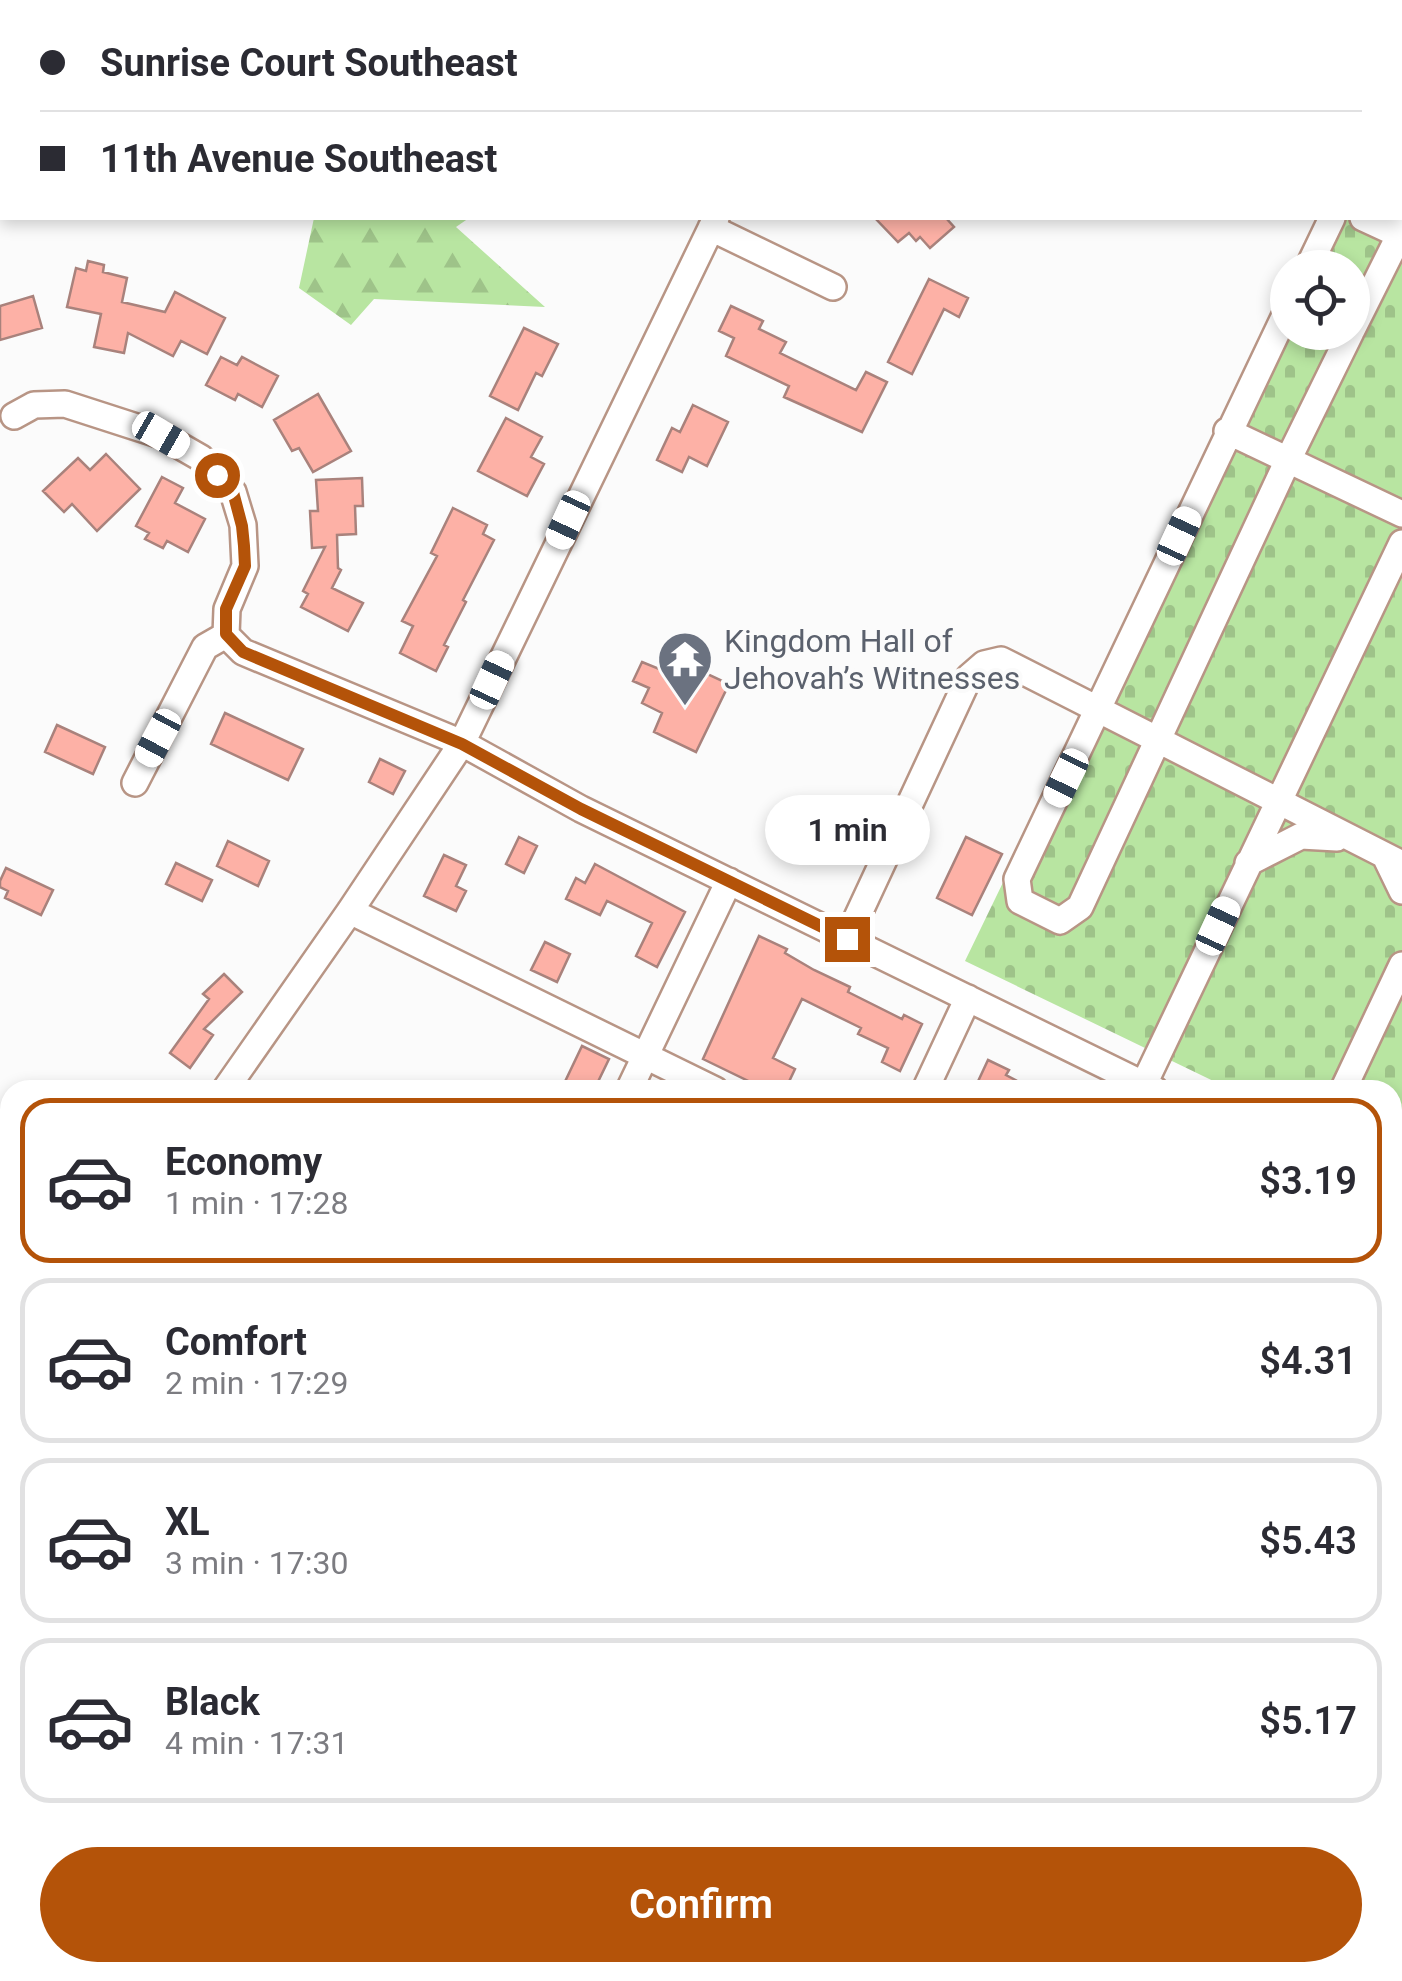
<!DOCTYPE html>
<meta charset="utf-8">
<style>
:root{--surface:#fff;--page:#f2f2f3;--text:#2b2b33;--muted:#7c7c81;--line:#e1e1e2;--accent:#b45309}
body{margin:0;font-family:Roboto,sans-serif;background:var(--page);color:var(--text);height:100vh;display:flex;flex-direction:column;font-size:38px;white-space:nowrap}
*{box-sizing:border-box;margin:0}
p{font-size:32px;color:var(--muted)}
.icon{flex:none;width:55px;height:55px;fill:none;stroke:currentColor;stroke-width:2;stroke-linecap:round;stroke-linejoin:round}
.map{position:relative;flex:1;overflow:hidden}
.drawer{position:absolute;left:0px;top:1080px;width:1402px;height:902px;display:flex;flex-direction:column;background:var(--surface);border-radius:30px 30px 0 0;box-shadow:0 5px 15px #0003}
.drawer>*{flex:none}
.top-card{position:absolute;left:0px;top:0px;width:1402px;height:220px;box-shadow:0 5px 15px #0003;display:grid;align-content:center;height:220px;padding:0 40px;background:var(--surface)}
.controls{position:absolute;left:1270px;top:250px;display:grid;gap:20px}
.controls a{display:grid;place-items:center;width:100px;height:100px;border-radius:50%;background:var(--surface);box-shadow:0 5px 15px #0003;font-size:50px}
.end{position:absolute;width:45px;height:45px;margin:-22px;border:12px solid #b45309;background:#fff;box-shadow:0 0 0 5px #fff}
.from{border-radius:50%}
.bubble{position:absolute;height:70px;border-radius:35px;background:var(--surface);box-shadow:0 5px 15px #0003;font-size:32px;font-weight:600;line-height:70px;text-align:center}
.car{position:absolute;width:30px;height:60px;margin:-30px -15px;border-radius:12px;box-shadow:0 0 8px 2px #0007;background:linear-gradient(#fff 24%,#345 0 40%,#fff 0 76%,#345 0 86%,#fff 0)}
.top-card b{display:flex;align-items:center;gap:35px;height:95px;font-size:38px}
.top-card b+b{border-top:2px solid var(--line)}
.top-card i{width:25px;height:25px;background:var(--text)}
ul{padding:18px 0 0;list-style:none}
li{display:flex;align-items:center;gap:30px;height:165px;margin:0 20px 15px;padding:0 20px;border:5px solid var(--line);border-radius:30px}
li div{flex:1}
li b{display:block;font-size:38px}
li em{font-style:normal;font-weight:600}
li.current{border-color:var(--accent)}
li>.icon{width:90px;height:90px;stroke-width:1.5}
.button{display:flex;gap:20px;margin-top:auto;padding:20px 40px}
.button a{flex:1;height:115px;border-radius:60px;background:var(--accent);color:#fff;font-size:40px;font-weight:600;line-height:115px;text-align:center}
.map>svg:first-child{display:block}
.forest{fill:url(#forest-firs)}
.cemetery{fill:url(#cemetery-stones)}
.building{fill:#fdb1a6;stroke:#a9827c;stroke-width:2.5}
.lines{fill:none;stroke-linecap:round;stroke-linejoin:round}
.minor-casing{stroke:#b89585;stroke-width:30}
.minor{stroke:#fff;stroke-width:25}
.route{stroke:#b45309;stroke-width:12}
.labels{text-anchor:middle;stroke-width:8;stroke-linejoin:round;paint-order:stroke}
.worship-label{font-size:32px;fill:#5b616d;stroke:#fbfbfb;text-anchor:start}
</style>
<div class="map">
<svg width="1402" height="1981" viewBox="0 0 1402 1981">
<defs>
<pattern id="forest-firs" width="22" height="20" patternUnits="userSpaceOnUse" patternTransform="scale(2.5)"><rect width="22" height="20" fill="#b8e5a1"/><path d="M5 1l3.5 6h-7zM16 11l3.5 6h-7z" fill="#9ec389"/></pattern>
<pattern id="cemetery-stones" width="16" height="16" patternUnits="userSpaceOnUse" patternTransform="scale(2.5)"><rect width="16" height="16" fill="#b8e5a1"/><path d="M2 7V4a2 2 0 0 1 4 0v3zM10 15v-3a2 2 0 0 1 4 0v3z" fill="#9ec389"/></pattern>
</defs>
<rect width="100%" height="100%" fill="#fbfbfb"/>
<path class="forest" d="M314 218H469L456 227 545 307 374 299 351 325 299 288Z"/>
<path class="cemetery" d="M1402 59V1172L1393 1168 1392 1090H1232L965 961 1287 296 1288 332H1352V268L1301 267 1325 218H1400Z"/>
<path class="building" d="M875 218H946L954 227 930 248 920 237 916 241 909 233 898 242Z
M88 261 104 265 103 272 127 278 122 302 165 312 175 292 225 318 207 354 181 341 173 356 128 333 124 353 94 347 101 314 67 307 76 268 86 271Z
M929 279 968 298 959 317 944 309 912 374 888 362Z
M33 296 42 328 0 340V306Z
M731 306 763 321 759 329 786 342 780 353 856 390 866 372 887 382 862 432 784 397 789 386 726 356 734 338 719 331Z
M524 328 558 344 542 376 536 373 518 410 490 396Z
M221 357 237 365 242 357 278 376 262 407 238 394 235 400 206 385Z
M318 394 351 451 313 472 299 448 292 451 274 420Z
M693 405 728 422 707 466 689 457 682 472 657 460 672 428 680 432Z
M506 418 542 437 531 457 544 464 527 496 478 471Z
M106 454 140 489 97 531 72 504 64 512 43 491 78 458 90 470Z
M162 477 183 488 175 503 205 519 188 552 167 541 163 548 145 539 149 533 136 526Z
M362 478 363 506H355L356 534 337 535 338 568 341 570 332 588 363 603 348 631 301 607 308 594 303 591 325 547 312 548 310 511H318L316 480Z
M453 508 487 525 483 534 494 540 463 600 466 602 444 645 448 647 436 671 400 653 413 626 402 621 437 556 431 553Z
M642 662 659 669 662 663 683 673 686 664 729 684 696 752 654 732 662 713 642 703 649 688 633 681Z
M225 713 303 749 288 780 211 744Z
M57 725 105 747 93 774 45 752Z
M380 759 405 771 393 794 369 782Z
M519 837 537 846 524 873 506 864Z
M966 837 1002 854 972 915 937 898Z
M228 841 269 861 258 886 217 866Z
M444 855 466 865 456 886 466 891 456 911 424 896Z
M176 863 212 880 202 901 166 884Z
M595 864 685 912 657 967 636 956 652 923 607 901 600 915 566 899 576 878 585 883Z
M6 868 53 890 41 915 5 898 8 891 0 887V881Z
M759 936 787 949 785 953 814 970 850 987 848 992 902 1019 904 1015 922 1024 900 1071 882 1062 888 1048 858 1034 861 1028 802 999 773 1058 795 1069 785 1090H767L703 1059Z
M545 942 570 954 557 982 531 970Z
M224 974 242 992 204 1029 213 1035 190 1068 170 1053 209 999 203 994Z
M582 1046 609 1059 594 1090H561Z
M988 1060 1009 1070 1006 1075 1034 1090H974Z"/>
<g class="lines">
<g class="minor-casing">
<path id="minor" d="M556 0 562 2
M883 0 888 2
M822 2 824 0
M1400 78 1402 74
M1363 218 1402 236
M711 228 833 287
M1308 268 1332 218
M1288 309 1017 879 1020 901 1060 921 1080 907 1288 460 1351 332
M1352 330 1402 230
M14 416 34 405 65 404 161 435 201 458 233 492 243 525 245 566 227 609 226 635
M1227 431 1402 514
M226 635 243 652 462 743 581 809 1155 1090
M135 783 205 647 226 635
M1385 856 1402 891
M1248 863 1301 836 1337 838
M350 911 715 1090
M847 939 969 677 984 664 1001 660 1402 864
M1144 1084 1402 543
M225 1090 350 911 462 743 716 218
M629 1090 729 881
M925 1090 968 998
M1343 1090 1402 965
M1392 1207 1402 1212
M1392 1426 1402 1430
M0 1443 10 1423
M1392 1466 1402 1449
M1392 1637 1402 1642
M0 1714 10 1721
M1392 1961 1402 1942
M643 1972 662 1981
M1193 1972 1210 1981"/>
</g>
<use href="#minor" class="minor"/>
</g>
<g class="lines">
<path class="route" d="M217 475 233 492 242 526 244 546 245 566 226 609V634L243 652 462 744 581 809 847 939"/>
</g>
<defs>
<g id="temple-pin" transform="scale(2.875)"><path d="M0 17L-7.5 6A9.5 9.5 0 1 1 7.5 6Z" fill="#6b7280" stroke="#fbfbfb"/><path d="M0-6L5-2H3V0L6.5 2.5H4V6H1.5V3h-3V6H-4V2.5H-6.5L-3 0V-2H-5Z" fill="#fff"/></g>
</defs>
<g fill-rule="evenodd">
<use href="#temple-pin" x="685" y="659"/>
</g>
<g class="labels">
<g class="worship-label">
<text x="724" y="652">Kingdom Hall of<tspan x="724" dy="37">Jehovah’s Witnesses</tspan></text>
</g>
</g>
</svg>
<div class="controls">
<a><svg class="icon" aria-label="locate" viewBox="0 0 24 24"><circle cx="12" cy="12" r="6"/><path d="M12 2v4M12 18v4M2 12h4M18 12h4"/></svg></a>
</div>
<i class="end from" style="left:217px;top:475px"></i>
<i class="end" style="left:847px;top:939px"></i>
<div class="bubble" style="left:765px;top:795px;width:165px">1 min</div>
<i class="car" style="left:161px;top:435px;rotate:120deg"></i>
<i class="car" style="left:568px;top:520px;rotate:205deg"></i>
<i class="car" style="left:1179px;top:536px;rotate:25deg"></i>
<i class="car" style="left:492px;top:680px;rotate:25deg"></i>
<i class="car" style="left:158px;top:738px;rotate:208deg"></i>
<i class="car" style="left:1066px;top:778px;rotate:206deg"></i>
<i class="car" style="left:1218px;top:926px;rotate:25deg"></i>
<div class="top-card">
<b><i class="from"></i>Sunrise Court Southeast</b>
<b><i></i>11th Avenue Southeast</b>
</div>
<section class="drawer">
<ul>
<li class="current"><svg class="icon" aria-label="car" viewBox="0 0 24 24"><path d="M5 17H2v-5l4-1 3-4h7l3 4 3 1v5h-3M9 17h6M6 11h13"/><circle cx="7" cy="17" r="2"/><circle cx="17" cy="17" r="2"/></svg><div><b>Economy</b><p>1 min · 17:28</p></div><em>$3.19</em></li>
<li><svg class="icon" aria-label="car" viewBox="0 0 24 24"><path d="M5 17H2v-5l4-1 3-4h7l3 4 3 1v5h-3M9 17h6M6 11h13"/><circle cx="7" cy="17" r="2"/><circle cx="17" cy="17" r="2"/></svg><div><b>Comfort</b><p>2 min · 17:29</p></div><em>$4.31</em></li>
<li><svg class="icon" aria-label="car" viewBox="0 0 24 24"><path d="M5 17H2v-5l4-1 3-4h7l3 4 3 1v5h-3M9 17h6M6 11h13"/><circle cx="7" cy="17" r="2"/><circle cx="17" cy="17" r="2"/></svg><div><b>XL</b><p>3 min · 17:30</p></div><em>$5.43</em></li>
<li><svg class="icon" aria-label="car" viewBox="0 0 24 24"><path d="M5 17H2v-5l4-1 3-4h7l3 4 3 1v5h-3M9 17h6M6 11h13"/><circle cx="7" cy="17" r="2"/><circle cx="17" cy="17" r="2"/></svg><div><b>Black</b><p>4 min · 17:31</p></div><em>$5.17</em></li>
</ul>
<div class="button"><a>Confirm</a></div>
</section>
</div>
